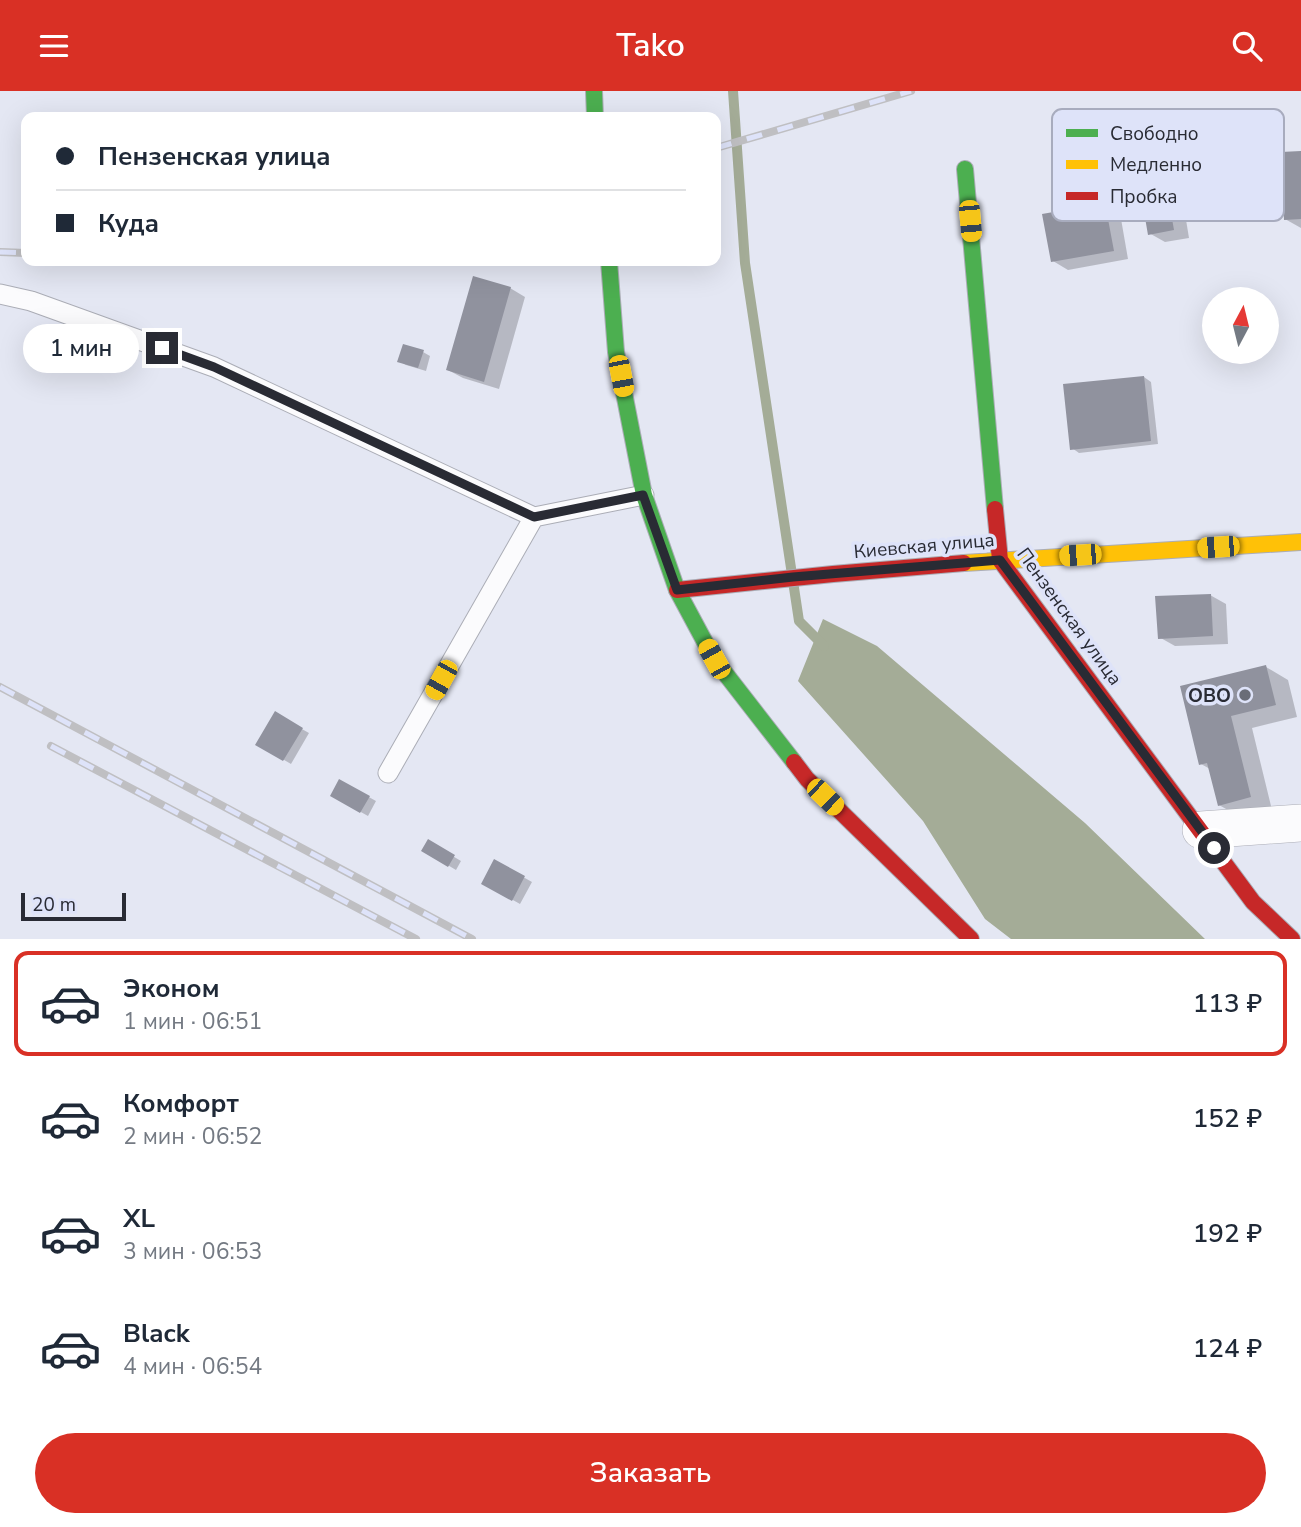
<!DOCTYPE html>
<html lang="ru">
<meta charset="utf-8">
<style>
:root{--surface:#fff;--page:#f6f6f7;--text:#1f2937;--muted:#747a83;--line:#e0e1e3;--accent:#d93025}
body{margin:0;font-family:"Nunito Sans",sans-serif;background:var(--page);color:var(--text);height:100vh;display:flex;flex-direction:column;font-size:26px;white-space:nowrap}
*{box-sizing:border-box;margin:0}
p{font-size:23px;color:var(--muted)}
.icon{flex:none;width:38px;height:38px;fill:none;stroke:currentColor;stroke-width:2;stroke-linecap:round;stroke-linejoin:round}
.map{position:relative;height:848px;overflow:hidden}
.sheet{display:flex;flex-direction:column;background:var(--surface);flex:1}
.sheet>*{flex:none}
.top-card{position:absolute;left:21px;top:21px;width:700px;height:154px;border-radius:14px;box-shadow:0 7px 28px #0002;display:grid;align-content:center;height:154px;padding:0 35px;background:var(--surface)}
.needle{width:46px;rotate:7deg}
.fabs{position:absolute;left:1202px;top:196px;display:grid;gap:14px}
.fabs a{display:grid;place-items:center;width:77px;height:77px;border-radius:50%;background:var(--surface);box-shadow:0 7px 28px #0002;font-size:35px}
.scale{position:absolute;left:21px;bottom:18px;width:105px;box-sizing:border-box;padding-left:7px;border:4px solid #292b34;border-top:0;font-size:19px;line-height:24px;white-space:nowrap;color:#292b34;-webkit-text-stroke:5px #dee3f9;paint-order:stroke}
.end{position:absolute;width:32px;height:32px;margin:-16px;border:9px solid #292b34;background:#fff;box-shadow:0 0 0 4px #fff}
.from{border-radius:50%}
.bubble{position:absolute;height:49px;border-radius:24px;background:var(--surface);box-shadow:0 7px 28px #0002;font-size:23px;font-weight:600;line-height:49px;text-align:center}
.car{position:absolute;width:21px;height:42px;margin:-21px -10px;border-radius:9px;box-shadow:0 0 5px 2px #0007;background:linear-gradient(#f5c518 24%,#345 0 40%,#f5c518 0 76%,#345 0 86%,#f5c518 0)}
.top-card b{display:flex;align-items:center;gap:24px;height:66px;font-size:26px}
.top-card b+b{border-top:2px solid var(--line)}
.top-card i{width:18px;height:18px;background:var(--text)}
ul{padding:12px 0 0;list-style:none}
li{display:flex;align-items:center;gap:21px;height:105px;margin:0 14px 10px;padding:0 21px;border:4px solid transparent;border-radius:14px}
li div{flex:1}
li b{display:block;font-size:26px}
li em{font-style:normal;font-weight:600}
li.on{border-color:var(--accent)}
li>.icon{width:63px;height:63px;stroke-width:1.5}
.button{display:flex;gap:14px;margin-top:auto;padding:14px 35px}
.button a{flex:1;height:80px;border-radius:42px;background:var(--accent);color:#fff;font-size:28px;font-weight:600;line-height:80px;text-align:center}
header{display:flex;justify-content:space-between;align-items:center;height:91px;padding:0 35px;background:var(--accent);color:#fff;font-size:32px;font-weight:600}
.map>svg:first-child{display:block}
.water{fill:#a4ac97}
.shadow{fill:#0003}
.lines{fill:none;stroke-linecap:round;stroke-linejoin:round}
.stream{stroke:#a4ac97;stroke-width:10}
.building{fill:#90929e}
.lane-casing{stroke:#abadb6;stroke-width:21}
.street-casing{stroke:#abadb6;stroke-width:38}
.fast-casing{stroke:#abadb6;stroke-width:18}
.slow-casing{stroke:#abadb6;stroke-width:18}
.jam-casing{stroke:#abadb6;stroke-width:18}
.lane{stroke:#fbfbfd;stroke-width:19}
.street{stroke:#fbfbfd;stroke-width:37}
.fast{stroke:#4caf50;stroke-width:16}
.slow{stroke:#ffc107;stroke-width:16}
.jam{stroke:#c62828;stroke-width:16}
.rail-casing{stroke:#bfbfc2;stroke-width:8}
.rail{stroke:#dee3f9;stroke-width:5;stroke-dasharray:16;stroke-linecap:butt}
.route{stroke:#292b34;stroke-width:9}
.poi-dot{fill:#6a6d77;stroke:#dee3f9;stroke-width:2.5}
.labels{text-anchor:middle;stroke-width:7;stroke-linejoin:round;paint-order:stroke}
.street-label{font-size:19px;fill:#292b34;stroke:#dee3f9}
.poi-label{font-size:19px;font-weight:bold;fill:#292b34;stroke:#dee3f9;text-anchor:end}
.key{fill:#dee3f9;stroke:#a8acbe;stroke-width:2}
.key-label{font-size:19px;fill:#292b34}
</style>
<header><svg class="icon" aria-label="menu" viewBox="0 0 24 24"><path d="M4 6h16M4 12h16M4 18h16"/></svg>Tako<svg class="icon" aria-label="search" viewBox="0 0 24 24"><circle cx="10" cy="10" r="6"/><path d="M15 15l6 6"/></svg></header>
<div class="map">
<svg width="1301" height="848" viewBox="0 0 1301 848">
<rect width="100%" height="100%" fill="#e4e7f3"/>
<path class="water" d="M823 528 877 555 1085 732 1205 848H1011L985 828 923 730 798 590Z"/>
<path class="shadow" d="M1301 62V137L1285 128Z
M1164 83 1180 92 1189 147 1165 151 1149 142Z
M1104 113 1120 122 1128 168 1068 179 1053 170Z
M510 197 525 206 499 298 463 287 448 279Z
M423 261 430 265 426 280 406 274 399 270Z
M1144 286 1151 291 1158 353 1079 362 1072 357Z
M1210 504 1226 513 1228 553 1175 555 1159 546Z
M1266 576 1288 589 1297 626 1252 637 1272 719 1242 727 1219 714 1210 678 1201 673 1182 597Z
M275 623 309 642 291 673 257 653Z
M340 690 376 710 368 725 332 705Z
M429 751 461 770 456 779 424 760Z
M495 770 532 791 520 813 483 792Z"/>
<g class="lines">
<path class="stream" d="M733 0 745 172 799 530 824 555"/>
</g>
<path class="building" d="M1301 60V128L1284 129 1281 61Z
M1164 82 1174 139 1148 144 1138 86Z
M1105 112 1114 160 1051 171 1042 123Z
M473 185 511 196 484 291 446 279Z
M403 253 424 259 418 277 397 271Z
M1144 285 1151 350 1070 359 1063 293Z
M1211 503 1213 545 1158 548 1155 505Z
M1266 574 1276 614 1231 625 1251 706 1218 715 1207 672 1199 674 1180 595Z
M275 620 303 637 283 670 255 654Z
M339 688 370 705 360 722 330 705Z
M428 748 455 764 448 776 421 760Z
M494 768 525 785 512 810 481 793Z"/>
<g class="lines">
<g class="lane-casing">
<path id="lane" d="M0 203 31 210 214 276 534 426 644 404
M388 682 534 426"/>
</g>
<g class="street-casing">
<path id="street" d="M1201 739 1301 732"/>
</g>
<g class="fast-casing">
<path id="fast" d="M594 0 595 26
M965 78 995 418
M609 170 616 261 644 404 677 499 714 568 794 671"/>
</g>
<g class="slow-casing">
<path id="slow" d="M964 472 1301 451"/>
</g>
<g class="jam-casing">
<path id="jam" d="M995 418 1000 469 1253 811 1292 848
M677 499 833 483 964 472
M794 671 807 688 971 848"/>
</g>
<use href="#lane" class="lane"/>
<use href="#street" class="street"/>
<use href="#fast" class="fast"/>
<use href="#slow" class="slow"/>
<use href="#jam" class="jam"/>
<g class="rail-casing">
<path id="rail" d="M716 57 911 0
M0 161 26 162
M0 596 472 848
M51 655 416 848"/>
</g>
<use href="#rail" class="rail"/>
</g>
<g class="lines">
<path class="route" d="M162 257 214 276 534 426 643 404 677 499 793 486 1000 469 1214 757"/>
</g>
<circle class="poi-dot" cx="1245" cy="604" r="7"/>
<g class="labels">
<g class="street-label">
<text transform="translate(924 454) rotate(-5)" y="7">Киевская улица</text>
<text transform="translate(1070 525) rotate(54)" y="7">Пензенская улица</text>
</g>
<g class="poi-label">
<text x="1231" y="611">ОВО</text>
</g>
</g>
<rect x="1052" y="18" width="232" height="112" rx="10" class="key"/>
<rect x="1066" y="38" width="32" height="8" fill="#4caf50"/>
<rect x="1066" y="69" width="32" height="9" fill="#ffc107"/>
<rect x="1066" y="101" width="32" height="8" fill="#c62828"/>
<g class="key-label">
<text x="1110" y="49">Свободно</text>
<text x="1110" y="80">Медленно</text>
<text x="1110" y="112">Пробка</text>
</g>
</svg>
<div class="fabs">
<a><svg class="needle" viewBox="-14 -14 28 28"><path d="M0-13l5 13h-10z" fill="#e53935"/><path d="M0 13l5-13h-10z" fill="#747a83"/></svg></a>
</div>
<div class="scale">20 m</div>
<i class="end from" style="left:1214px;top:757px"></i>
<i class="end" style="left:162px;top:257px"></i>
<div class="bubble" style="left:23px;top:233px;width:116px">1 мин</div>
<i class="car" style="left:970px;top:130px;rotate:175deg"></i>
<i class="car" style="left:621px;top:285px;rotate:169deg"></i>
<i class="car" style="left:1218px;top:456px;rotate:266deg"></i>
<i class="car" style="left:1080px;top:464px;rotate:266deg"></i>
<i class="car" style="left:714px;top:568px;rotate:331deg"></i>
<i class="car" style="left:441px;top:589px;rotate:209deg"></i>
<i class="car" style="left:825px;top:706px;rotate:134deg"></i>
<div class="top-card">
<b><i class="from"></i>Пензенская улица</b>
<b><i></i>Куда</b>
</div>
</div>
<section class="sheet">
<ul>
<li class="on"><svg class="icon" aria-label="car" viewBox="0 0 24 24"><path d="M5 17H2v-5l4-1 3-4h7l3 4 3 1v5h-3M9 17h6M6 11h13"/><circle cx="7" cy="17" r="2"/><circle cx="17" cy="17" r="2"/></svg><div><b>Эконом</b><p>1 мин · 06:51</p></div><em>113 ₽</em></li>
<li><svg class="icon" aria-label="car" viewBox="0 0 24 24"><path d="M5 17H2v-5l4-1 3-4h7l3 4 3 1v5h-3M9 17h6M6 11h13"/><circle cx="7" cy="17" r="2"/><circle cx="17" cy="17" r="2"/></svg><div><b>Комфорт</b><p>2 мин · 06:52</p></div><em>152 ₽</em></li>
<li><svg class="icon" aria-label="car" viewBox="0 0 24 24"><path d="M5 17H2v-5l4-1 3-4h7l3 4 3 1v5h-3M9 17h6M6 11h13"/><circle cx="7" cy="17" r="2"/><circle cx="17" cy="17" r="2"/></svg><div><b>XL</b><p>3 мин · 06:53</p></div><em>192 ₽</em></li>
<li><svg class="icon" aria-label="car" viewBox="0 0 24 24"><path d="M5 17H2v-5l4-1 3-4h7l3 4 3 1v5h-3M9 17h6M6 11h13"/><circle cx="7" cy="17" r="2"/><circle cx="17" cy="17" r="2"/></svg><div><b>Black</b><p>4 мин · 06:54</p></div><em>124 ₽</em></li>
</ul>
<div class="button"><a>Заказать</a></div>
</section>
